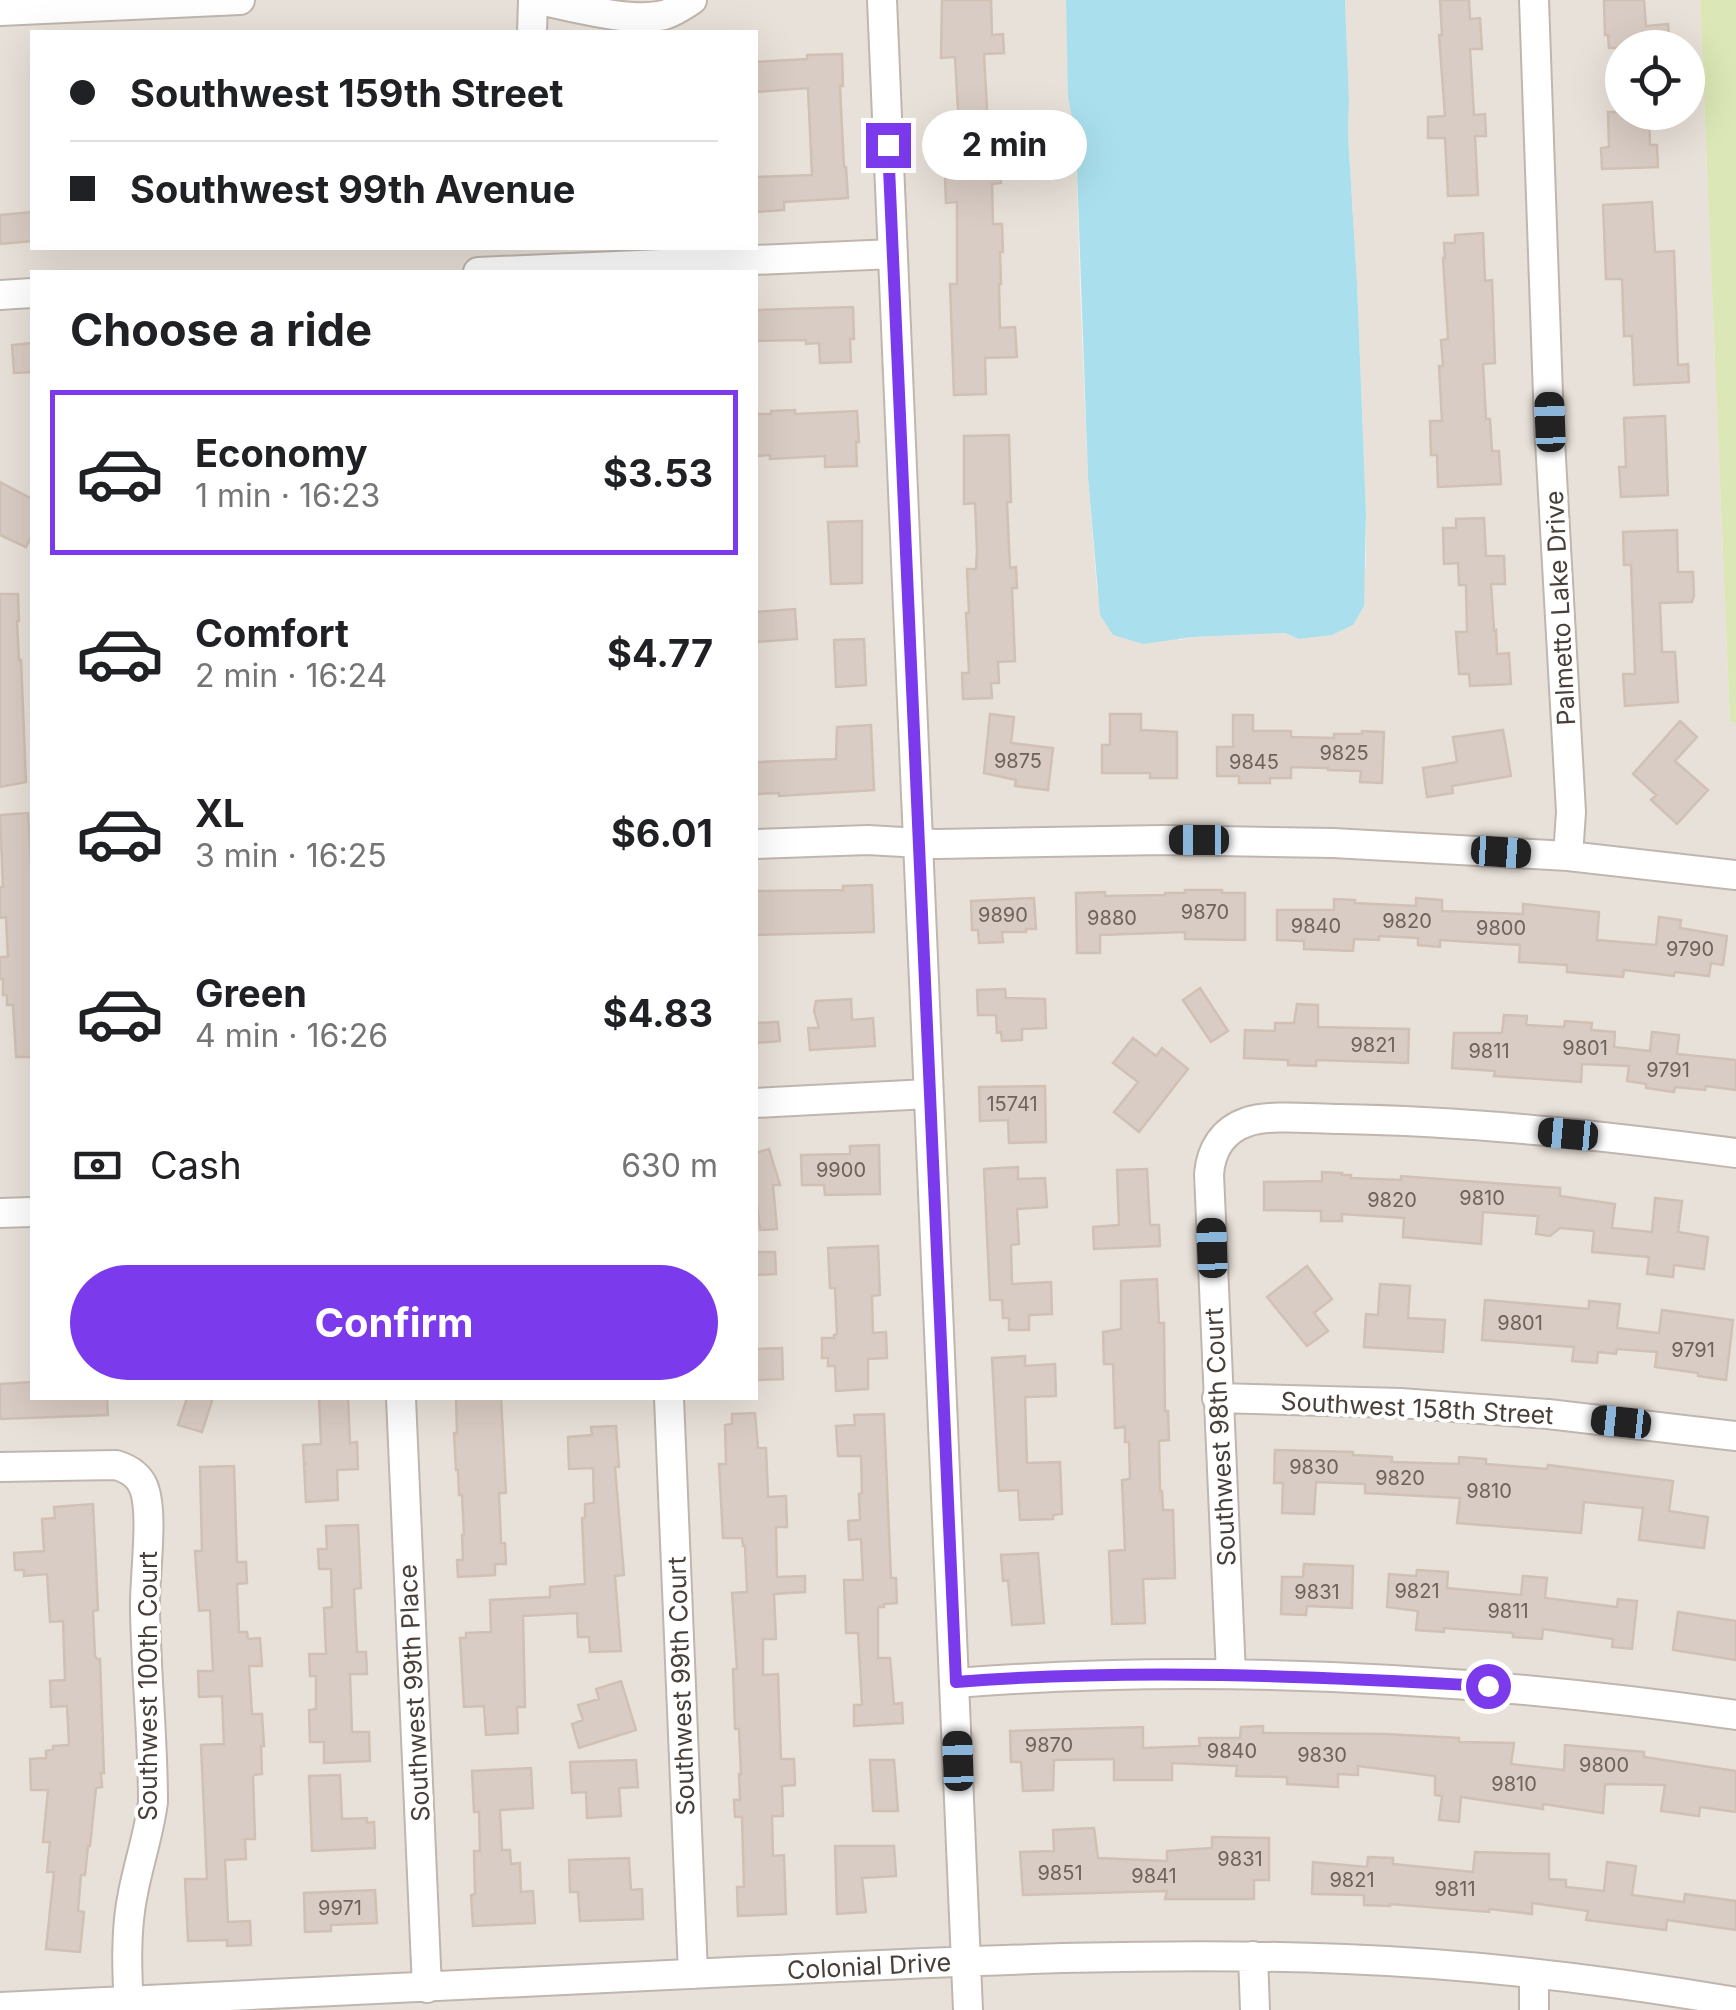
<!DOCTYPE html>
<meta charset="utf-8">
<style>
:root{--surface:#fff;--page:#f6f6f6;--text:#202124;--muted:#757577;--line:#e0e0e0;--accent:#7c3aed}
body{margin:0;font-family:Inter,sans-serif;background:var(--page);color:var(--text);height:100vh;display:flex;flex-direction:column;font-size:38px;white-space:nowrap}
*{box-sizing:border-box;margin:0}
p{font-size:32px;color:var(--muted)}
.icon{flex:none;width:55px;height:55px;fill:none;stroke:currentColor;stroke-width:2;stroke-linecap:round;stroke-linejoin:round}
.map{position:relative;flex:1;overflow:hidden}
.side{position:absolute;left:30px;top:270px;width:728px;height:1130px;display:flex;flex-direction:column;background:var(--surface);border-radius:0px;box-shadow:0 10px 40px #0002}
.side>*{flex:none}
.banner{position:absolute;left:30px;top:30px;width:728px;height:220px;border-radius:0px;box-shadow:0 10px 40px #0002;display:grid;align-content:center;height:220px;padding:0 40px;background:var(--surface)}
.fabs{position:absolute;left:1605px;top:30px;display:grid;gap:20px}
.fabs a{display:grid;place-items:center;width:100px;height:100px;border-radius:50%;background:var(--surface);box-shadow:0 10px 40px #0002;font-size:50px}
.end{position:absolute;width:45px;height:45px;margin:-22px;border:12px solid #7c3aed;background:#fff;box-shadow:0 0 0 5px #fff}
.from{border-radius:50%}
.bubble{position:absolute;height:70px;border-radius:35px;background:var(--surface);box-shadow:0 10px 40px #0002;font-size:32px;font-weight:700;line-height:70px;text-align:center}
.car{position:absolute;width:30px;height:60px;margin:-30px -15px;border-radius:12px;box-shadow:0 0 8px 2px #0007;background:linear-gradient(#222 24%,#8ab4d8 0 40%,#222 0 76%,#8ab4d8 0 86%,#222 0)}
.banner b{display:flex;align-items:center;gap:35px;height:95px;font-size:38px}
.banner b+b{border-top:2px solid var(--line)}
.banner i{width:25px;height:25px;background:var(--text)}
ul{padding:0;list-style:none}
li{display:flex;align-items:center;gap:30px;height:165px;margin:0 20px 15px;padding:0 20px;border:5px solid transparent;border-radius:0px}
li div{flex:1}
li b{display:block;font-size:38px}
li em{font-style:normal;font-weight:700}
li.active{border-color:var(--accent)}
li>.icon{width:90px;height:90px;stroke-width:1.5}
h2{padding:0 40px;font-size:45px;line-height:120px}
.pay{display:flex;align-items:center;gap:25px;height:110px;padding:0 40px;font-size:38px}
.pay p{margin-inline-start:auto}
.cta{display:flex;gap:20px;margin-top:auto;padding:20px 40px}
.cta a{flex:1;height:115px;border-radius:60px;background:var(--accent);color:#fff;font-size:40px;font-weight:700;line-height:115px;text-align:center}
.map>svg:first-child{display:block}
.residential{fill:#e8e1d9;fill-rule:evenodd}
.green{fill:#dbe7b6}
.water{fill:#aae0ee}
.building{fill:#d9ccc4;stroke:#d1c0b4;stroke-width:2.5}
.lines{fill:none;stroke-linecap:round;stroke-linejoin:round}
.minor-casing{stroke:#c0b6ae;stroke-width:32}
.minor{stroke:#fff;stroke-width:28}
.route{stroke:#7c3aed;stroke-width:12}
.labels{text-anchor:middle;stroke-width:8;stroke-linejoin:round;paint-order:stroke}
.number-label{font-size:20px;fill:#6d625c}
.street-label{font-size:25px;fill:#493f39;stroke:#fff}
</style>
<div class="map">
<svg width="1736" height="2010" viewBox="0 0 1736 2010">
<rect width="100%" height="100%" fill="#f5f0eb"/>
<path class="residential" d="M0 0H1066L1068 41 1083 135 1076 144 1080 289 1088 477 1097 590 1180 640 1193 637 1285 633 1299 639 1332 635 1353 625 1366 564V513L1357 283 1348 134 1349 99 1345 0H1700L1730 722 1736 723V2010H0ZM32 32H755V248H32ZM1622 48H1688V112H1622ZM32 272H755V1398H32Z"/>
<path class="green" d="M1700 0H1736V723L1730 722Z"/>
<path class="water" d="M1066 0H1345L1349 99 1348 134 1357 283 1366 513 1364 606 1353 625 1332 635 1299 639 1285 633 1193 637 1143 644 1113 635 1100 615 1088 477 1076 143 1083 135 1074 128 1068 96Z"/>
<path class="building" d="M942 0H991L992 35 1003 34 1004 53 984 54 989 146 1000 145 1001 183 992 184 993 224H1002L1003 252H1000L1001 284H999L1000 328 1015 327 1017 357 985 358 986 394 954 395 950 284H957V202L946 203 945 176 951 175 950 128H959L955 57 941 58Z
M1440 0H1469L1470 19 1480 18 1482 49H1470L1474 115 1485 114 1486 136H1475L1478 195 1448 196 1445 138H1428V117L1445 116 1439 35H1442Z
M1604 0H1644L1646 26 1668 24 1670 48H1609L1608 35H1605Z
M842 54 843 86H840L841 108 844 167H846L848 198 784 202V210L755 212V177L812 175 808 88 755 92V62L807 59V55Z
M1608 112H1639V118H1649L1650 145H1657L1658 167 1602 169 1601 148 1609 147Z
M1652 202 1655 252 1674 251 1678 365 1688 364 1689 382 1634 385 1632 336H1624L1622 279H1606L1603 205Z
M32 212V241L0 244V215Z
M1483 233 1485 281 1492 280 1495 363 1483 364 1486 419H1490L1492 451H1499L1501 484 1438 487 1437 455H1431L1430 421H1442L1439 366H1443L1441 340 1448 339 1443 258H1445L1444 243H1455V235Z
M853 307 854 339H850L851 362 820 363 819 343 806 344V340L755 341V310Z
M32 343V372L14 373 12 345Z
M795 410V414L857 411 859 442H856L857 466 825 467V456L770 459V455L755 456V414H771V411Z
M1665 416 1668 495 1621 497 1619 467H1626L1624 418Z
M1009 435 1011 502H1007L1010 568 1016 567 1017 588H1012L1015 661 998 662 999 683H991L992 698 963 699 962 673H969L966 613H969L967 569H976L977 550 975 503 964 504V436Z
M0 482 32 499V535L26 547 0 535Z
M1484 518 1486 556H1504L1505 584H1491L1494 631 1496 630 1497 654 1509 653 1511 684 1470 686 1469 674H1459L1456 632H1467L1466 585H1459L1458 563 1444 564 1443 528H1456V519Z
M862 521V583L831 584 828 522Z
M1677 530 1678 572H1693L1694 595 1692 602 1660 603 1662 652H1675L1678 702 1625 706 1623 674H1635L1631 565H1624L1623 532Z
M0 594H18L19 621H17L19 660H21L26 782 0 787Z
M795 609 797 639 755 642V612Z
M864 639 866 685 836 687 834 640Z
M990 714 1014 717 1011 743 1053 748 1048 790 1015 786 1016 780 984 773Z
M1110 714H1141V730L1177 732V778H1150V773H1102V745H1110Z
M1233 715H1253V731H1291V737L1334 738V734H1362V731L1384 732 1382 783 1360 782 1361 771 1328 770V768L1291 767V778H1270V783H1239V776H1217V747H1233Z
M1680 721 1697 737 1675 761 1708 790 1677 824 1651 800 1656 795 1633 774Z
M871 725 874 790 779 796V793L755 794V762L836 759 837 727Z
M1503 730 1511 776 1452 786 1453 793 1427 797 1423 768 1457 762 1453 737Z
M28 813 32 885V1057H16L13 1005H7V995H3V979H0V957H8L6 917 0 918V887H3L0 815Z
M872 885 874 932 755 935V891L843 890V886Z
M1185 890H1222V893H1245V940L1185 939V932L1100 935V953H1077L1076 893 1105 892V896L1165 895V893H1185Z
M1034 898 1036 929H1026V932H1002L1003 942 979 943 978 930H972L971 901Z
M1416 898 1442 900V911L1523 914V904L1599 912 1597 940 1656 945 1659 917 1681 920 1680 928 1727 936 1723 965 1711 963 1709 976 1675 972 1674 976 1624 970 1623 977 1567 972V965L1519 962 1520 945 1440 940V947L1418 945V938L1379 936V940L1354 939 1353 951 1304 949V941L1277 940V910H1334V899L1355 900V903L1416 906Z
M1200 988 1228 1031 1211 1042 1183 1000Z
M1005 989 1006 998 1045 999 1046 1028 1022 1029V1040L1002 1041 1001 1032 997 1033 996 1015H978L977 990Z
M851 999 852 1020 873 1018 875 1046 810 1050 808 1028H819L814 1011 816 1001Z
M1297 1004 1318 1005V1027L1409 1029 1408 1063 1316 1060V1066L1288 1065V1060L1244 1058 1245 1030 1275 1031V1023H1294Z
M1504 1015 1527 1016 1526 1025 1564 1027 1565 1021 1592 1023 1591 1030 1615 1032 1614 1047 1650 1051 1652 1032 1679 1035 1677 1054 1736 1060V1090L1706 1086 1705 1090 1675 1087 1674 1092 1646 1088V1084L1627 1081 1629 1066 1582 1064 1581 1082 1494 1076 1495 1071 1452 1068 1454 1033H1502Z
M778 1022 780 1041 755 1043V1023Z
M1133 1038 1156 1056 1162 1048 1188 1069 1139 1132 1114 1112 1138 1082 1113 1063Z
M1045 1086 1046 1142 1009 1143 1008 1120 980 1121 979 1087Z
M879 1145 880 1194 825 1195 824 1185H802L801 1155 850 1154V1146Z
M769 1149 780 1185H773L777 1229 760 1230 757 1204H755V1153Z
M1018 1167V1179L1045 1178 1047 1207 1017 1209 1019 1244 1011 1245 1012 1284 1051 1282 1052 1314 1029 1315V1330H1009V1318H1003L1002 1300H990L984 1169Z
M1147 1169 1150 1225H1159L1160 1246 1094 1249 1093 1227 1119 1225 1117 1170Z
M1322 1172 1342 1173V1175H1351V1178L1401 1180V1176L1560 1188V1196L1615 1204 1612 1228 1652 1232 1655 1198 1682 1201 1678 1232 1708 1237 1704 1269 1674 1265 1673 1277 1647 1274 1649 1257 1592 1252 1594 1231 1560 1228 1550 1236 1536 1234 1538 1216 1483 1212 1481 1244 1403 1237 1404 1218 1342 1214V1221H1321V1211L1264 1210V1182L1322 1181Z
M878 1246 880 1295 872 1296 873 1333 886 1332 887 1358 868 1359V1389L836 1391 835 1366H828V1358H822V1338H834V1335L837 1334 835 1288H830L828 1248Z
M755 1252H775L776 1274 755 1275Z
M1307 1266 1332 1299 1314 1313 1328 1331 1307 1346 1267 1297Z
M1157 1279 1159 1323H1164L1165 1411H1168L1169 1440 1159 1441 1160 1491H1162L1163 1510H1173L1175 1578 1143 1579 1145 1623 1112 1624 1109 1551 1125 1550 1122 1480 1130 1479 1129 1442H1125V1427L1115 1428 1113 1364H1104L1103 1332 1121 1329V1281Z
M1380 1284 1410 1286 1408 1318 1445 1320 1443 1352 1364 1347 1366 1314 1378 1315Z
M1485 1300 1589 1309V1301L1620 1304 1617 1328 1659 1333 1662 1310 1733 1320 1726 1380 1698 1376V1373L1655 1367 1657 1352 1617 1349 1616 1354 1598 1352 1597 1363 1572 1361 1574 1347 1482 1340Z
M782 1348 783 1379 755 1380V1349Z
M1025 1356V1366L1055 1364 1056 1396 1025 1397 1027 1463 1060 1462 1062 1514 1053 1515V1519L1020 1520 1018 1490 999 1491 992 1358Z
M32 1382V1398H107L108 1415 0 1419V1384Z
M187 1398H213L202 1432 178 1425Z
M319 1398H348L350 1443 357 1442 358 1469 337 1470 338 1500 306 1502 304 1464H307L304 1463 303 1445 321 1444Z
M456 1398H501L506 1493H499L501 1543H505L506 1564H495V1575L458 1577 457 1560H463L462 1535H464L462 1495H459L458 1470H456L454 1433H457Z
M755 1413 758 1448H766L768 1497 786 1496 787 1527H776L777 1577 805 1576V1592L774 1594 776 1639H763V1675L778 1674 781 1759H794L795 1785 782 1786 783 1816H772L773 1856 784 1855 786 1914 738 1916 737 1887H744L742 1817H735L734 1800H740L739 1774H741L739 1729H735L733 1669H737L732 1593 747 1592 745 1546H743L742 1538H723L719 1464H726L725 1425 732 1424V1414Z
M884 1414 891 1578H896L897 1603 884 1604V1607H878V1658H890L894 1704 902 1703 903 1723 854 1726V1705H862L858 1633H846L844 1580H863L861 1539 849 1540 848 1521 860 1520 859 1494 862 1493 861 1456H838L836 1426 855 1425 854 1415Z
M616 1426 619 1467H615L624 1575 615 1576 621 1651 590 1652 589 1637H578L577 1613 523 1616 525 1707H517L518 1733 486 1735 484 1706 464 1707 460 1638H466V1633L491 1632 490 1600 550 1597V1587L585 1584 582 1518H585V1504L594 1503 593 1468 569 1469 568 1437 592 1435 591 1427Z
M1275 1450 1353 1452V1455L1392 1457V1462L1459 1464V1457L1486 1459V1464L1547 1469 1548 1465 1673 1481 1669 1511 1708 1517 1704 1548 1639 1540 1643 1508 1584 1502 1581 1533 1457 1523 1460 1498 1365 1493V1484L1316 1482 1314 1514 1282 1513 1283 1483H1274Z
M234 1466 237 1562H246L247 1583 237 1584 239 1632H247L248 1639 260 1638 262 1666H249L252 1714H262L264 1746H261L262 1774 254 1775 253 1777 255 1839H245L246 1859 225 1860 228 1922 250 1921 251 1945 227 1946V1940L188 1941 185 1879H207L201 1745 224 1744 222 1696 199 1697 198 1671H213L210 1610 199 1611 195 1551H202L200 1467Z
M93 1504 98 1610 93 1611 95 1656 97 1659H100L104 1773H101L102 1787 96 1788 90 1846H88L85 1875H81L78 1911 84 1912 80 1952 46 1949 54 1872H47L50 1842H43L48 1790H31L30 1759 46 1758V1751L53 1749V1746L69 1745 67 1706 51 1707 50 1681 65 1680 63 1621 50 1622 47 1574 24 1576V1570H15L14 1553 44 1551 42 1519 55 1518 54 1507Z
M358 1525 361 1588 354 1589 357 1652H366L367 1674H350L352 1732H369L370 1761 324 1763V1742H310L309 1710 316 1709V1676H310L309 1654H326L324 1608 332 1607 331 1569H319L318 1549H327L326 1526Z
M1038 1553 1044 1623 1012 1625 1008 1580 1003 1581 1001 1555Z
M1304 1564 1353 1566 1352 1608 1307 1606 1306 1615 1281 1614 1282 1577H1303Z
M1417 1570 1448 1572 1447 1588 1521 1595 1523 1576 1547 1578 1545 1598 1617 1607 1618 1599 1637 1601 1632 1649 1612 1647 1613 1639 1543 1629 1542 1639 1513 1637V1633L1444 1628V1632L1416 1630 1418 1611 1387 1607 1389 1574 1416 1576Z
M1678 1612 1736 1621V1660L1673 1650Z
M621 1681 636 1730 579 1748 572 1724 583 1720 578 1705 599 1699 596 1689Z
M1263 1726V1733L1386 1734 1459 1738V1742L1514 1743 1511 1764 1564 1770 1565 1745 1644 1752V1757L1736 1771V1812L1700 1807 1699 1816 1661 1811 1665 1785 1605 1784 1603 1813 1543 1804V1809L1461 1797 1459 1822 1439 1820 1442 1796 1435 1795V1776L1358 1766V1775L1338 1774V1787L1287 1784V1777L1236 1776 1237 1766 1172 1763V1780H1114V1759L1054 1760 1053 1790 1023 1791 1021 1762H1011L1010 1731 1143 1727V1748L1200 1746 1199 1738H1240L1241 1727Z
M636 1760 638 1787 619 1788 621 1816 587 1818 586 1792 572 1793 570 1762Z
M870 1760H894L898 1811H873Z
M531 1768 533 1808 500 1810 502 1850H510L511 1864 520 1863 521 1892 533 1891 535 1923 473 1926 471 1895 475 1894 474 1851H480L479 1812H474L472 1771Z
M340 1775 342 1819 367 1818V1823L374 1822 375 1848 312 1851 309 1776Z
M1094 1828 1098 1858 1167 1861V1851L1212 1848V1837L1269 1838V1880H1254V1899H1165L1167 1891 1023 1895 1020 1852 1054 1851 1053 1830Z
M835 1846H894L896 1876 862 1878 866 1912 837 1914Z
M1475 1852 1549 1854V1879L1566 1880V1887L1604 1891 1607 1862 1636 1866 1632 1895 1684 1902 1685 1894 1736 1901V1930L1667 1920 1666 1930 1586 1920 1588 1911 1532 1903V1914L1489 1909V1912L1390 1904V1906L1364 1905V1895L1312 1894 1313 1862 1367 1867 1368 1857 1393 1858V1864L1473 1872Z
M629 1858 631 1890 642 1889 643 1919 580 1921 578 1892H570L569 1860Z
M375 1890 377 1923 331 1925V1931L305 1932 304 1893Z"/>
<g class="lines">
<g class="minor-casing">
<path id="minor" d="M539 0C574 7 630 23 664 15 674 12 684 5 692 0
M882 0 968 2010
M1534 0 1549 423 1571 812 1568 856
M0 11 240 0
M532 32 533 0
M478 272 893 254
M0 295 32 293
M755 844 868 840 937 844 1163 840 1333 843 1568 856 1736 875
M755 1103 928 1094
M0 1213 32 1212
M401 1398 427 1988
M669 1398 693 1974
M1217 1398 1400 1403 1548 1414 1736 1436
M0 1467 116 1465C129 1469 139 1475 144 1488 154 1515 144 1579 145 1610 146 1674 153 1738 153 1802 149 1833 139 1862 133 1893 125 1931 127 1972 129 2010
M1231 1674 1209 1174C1211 1150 1223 1130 1247 1122 1269 1114 1314 1119 1339 1119 1471 1121 1605 1136 1736 1153
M955 1683C1215 1663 1478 1678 1736 1715
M1253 1956 1255 2010
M1534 1974V2010
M0 2007C250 1995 501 1983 751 1971 949 1962 1147 1951 1345 1959 1476 1964 1607 1980 1736 2002"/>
</g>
<use href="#minor" class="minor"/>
</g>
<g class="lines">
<path class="route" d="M888 145 956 1682C1133 1668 1310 1676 1488 1686"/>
</g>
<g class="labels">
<g class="number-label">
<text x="1344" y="760">9825</text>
<text x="1018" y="768">9875</text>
<text x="1254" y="769">9845</text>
<text x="1205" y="919">9870</text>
<text x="1003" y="922">9890</text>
<text x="1112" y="925">9880</text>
<text x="1407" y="928">9820</text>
<text x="1316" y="933">9840</text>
<text x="1501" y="935">9800</text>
<text x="1690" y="956">9790</text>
<text x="1373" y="1052">9821</text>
<text x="1585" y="1055">9801</text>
<text x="1489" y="1058">9811</text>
<text x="1668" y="1077">9791</text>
<text x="1012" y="1111">15741</text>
<text x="841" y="1177">9900</text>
<text x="1482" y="1205">9810</text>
<text x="1392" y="1207">9820</text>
<text x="1520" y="1330">9801</text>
<text x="1693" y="1357">9791</text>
<text x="1314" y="1474">9830</text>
<text x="1400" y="1485">9820</text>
<text x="1489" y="1498">9810</text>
<text x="1417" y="1598">9821</text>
<text x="1317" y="1599">9831</text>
<text x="1508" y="1618">9811</text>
<text x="1049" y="1752">9870</text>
<text x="1232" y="1758">9840</text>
<text x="1322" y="1762">9830</text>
<text x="1604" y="1772">9800</text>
<text x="1514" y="1791">9810</text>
<text x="1240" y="1866">9831</text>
<text x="1060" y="1880">9851</text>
<text x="1154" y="1883">9841</text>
<text x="1352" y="1887">9821</text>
<text x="1455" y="1896">9811</text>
<text x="340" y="1915">9971</text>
</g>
<g class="street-label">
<text transform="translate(1560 608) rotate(-93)" y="9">Palmetto Lake Drive</text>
<text transform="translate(1417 1408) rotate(3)" y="9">Southwest 158th Street</text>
<text transform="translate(1220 1437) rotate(-93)" y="9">Southwest 98th Court</text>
<text transform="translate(148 1686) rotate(-90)" y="9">Southwest 100th Court</text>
<text transform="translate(681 1686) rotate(-92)" y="9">Southwest 99th Court</text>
<text transform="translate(414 1693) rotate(-93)" y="9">Southwest 99th Place</text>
<text transform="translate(869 1966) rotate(-3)" y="9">Colonial Drive</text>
</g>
</g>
</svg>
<div class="fabs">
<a><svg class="icon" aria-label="locate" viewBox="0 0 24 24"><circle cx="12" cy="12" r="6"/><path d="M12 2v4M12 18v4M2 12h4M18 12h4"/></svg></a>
</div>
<i class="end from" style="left:1488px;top:1686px"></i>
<i class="end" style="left:888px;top:145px"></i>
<div class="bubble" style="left:922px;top:110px;width:165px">2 min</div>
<i class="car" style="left:1550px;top:422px;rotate:358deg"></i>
<i class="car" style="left:1199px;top:840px;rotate:270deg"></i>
<i class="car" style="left:1501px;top:852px;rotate:94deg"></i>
<i class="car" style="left:1568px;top:1134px;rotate:275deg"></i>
<i class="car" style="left:1212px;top:1248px;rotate:358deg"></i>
<i class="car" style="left:1621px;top:1422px;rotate:276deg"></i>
<i class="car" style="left:958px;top:1761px;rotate:358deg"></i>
<div class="banner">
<b><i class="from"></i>Southwest 159th Street</b>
<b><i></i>Southwest 99th Avenue</b>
</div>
<section class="side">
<h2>Choose a ride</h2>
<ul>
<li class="active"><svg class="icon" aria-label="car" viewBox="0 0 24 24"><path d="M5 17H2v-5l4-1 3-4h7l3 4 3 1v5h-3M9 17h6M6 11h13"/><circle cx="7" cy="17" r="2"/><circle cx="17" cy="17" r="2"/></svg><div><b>Economy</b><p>1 min · 16:23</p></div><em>$3.53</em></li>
<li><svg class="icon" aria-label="car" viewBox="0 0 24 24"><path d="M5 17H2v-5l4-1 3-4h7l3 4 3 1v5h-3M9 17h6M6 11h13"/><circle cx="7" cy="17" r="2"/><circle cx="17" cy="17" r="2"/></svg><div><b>Comfort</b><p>2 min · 16:24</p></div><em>$4.77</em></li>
<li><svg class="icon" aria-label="car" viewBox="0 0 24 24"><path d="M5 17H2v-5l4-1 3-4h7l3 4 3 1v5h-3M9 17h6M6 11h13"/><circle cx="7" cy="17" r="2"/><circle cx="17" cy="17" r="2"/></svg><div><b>XL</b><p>3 min · 16:25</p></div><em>$6.01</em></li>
<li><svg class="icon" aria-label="car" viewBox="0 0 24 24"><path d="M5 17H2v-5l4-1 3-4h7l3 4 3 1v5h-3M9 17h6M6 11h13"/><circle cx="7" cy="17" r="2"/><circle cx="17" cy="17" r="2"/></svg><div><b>Green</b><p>4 min · 16:26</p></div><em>$4.83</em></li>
</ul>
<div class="pay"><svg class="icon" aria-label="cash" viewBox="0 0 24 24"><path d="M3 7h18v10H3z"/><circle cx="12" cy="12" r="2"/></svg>Cash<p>630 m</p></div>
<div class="cta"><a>Confirm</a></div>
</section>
</div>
